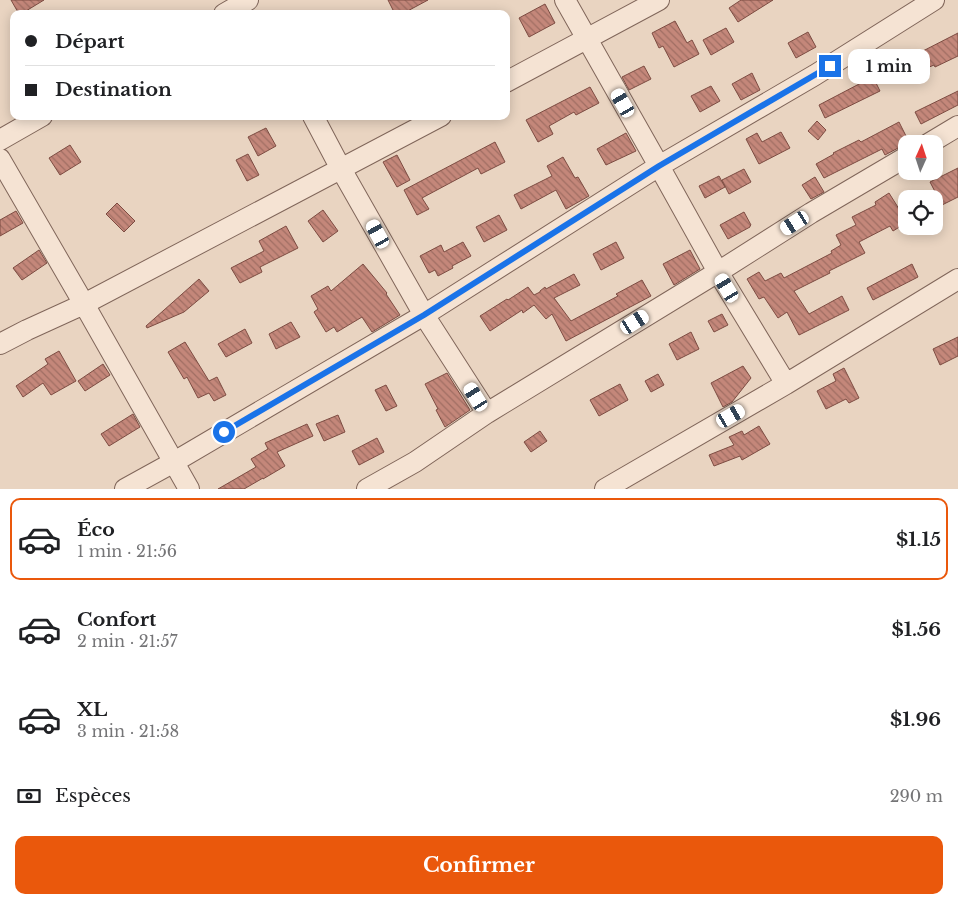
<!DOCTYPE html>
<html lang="fr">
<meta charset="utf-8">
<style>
:root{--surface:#fff;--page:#f2f2f2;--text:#202124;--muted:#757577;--line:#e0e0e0;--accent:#ea580c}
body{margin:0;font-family:"Libre Baskerville",serif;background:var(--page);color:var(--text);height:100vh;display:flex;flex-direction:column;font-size:19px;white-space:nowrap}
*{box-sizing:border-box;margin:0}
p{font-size:16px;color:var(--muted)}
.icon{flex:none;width:28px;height:28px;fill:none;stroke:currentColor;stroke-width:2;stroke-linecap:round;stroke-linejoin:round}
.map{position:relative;height:489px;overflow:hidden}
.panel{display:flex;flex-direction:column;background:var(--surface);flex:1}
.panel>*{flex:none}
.guide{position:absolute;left:10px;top:10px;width:500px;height:110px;border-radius:10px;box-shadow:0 2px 12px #0003;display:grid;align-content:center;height:110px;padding:0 15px;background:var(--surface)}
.needle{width:32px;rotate:3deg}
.controls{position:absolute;left:898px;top:135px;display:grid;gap:10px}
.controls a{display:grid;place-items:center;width:45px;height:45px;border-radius:10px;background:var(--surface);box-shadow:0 2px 12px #0003;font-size:25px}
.end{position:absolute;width:22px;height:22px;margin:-11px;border:6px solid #1a73e8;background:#fff;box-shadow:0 0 0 2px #fff}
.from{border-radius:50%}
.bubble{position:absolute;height:35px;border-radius:10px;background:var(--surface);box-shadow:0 2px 12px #0003;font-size:16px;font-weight:700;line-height:35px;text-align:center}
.car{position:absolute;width:15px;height:30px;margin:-15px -8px;border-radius:6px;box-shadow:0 0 4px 1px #0007;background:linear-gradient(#fff 24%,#345 0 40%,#fff 0 76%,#345 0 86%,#fff 0)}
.guide b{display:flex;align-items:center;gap:18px;height:48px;font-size:19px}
.guide b+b{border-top:1px solid var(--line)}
.guide i{width:12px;height:12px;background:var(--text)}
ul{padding:9px 0 0;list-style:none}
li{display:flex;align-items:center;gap:15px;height:82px;margin:0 10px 8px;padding:0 5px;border:2px solid transparent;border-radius:10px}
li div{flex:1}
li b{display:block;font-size:19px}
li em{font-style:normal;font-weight:700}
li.on{border-color:var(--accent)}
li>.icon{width:45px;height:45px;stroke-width:1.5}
.pay{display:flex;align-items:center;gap:12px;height:55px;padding:0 15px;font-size:19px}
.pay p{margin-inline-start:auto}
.action{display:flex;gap:10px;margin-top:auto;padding:10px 15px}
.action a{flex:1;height:58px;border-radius:10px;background:var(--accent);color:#fff;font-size:20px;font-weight:700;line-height:58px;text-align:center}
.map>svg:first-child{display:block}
.building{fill:url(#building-back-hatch);stroke:#7d4c42}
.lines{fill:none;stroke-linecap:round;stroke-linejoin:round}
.minor-casing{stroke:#80665a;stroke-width:22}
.minor{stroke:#f5e3d3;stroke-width:20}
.route{stroke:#1a73e8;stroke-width:6}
</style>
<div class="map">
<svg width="958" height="489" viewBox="0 0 958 489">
<defs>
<pattern id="building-back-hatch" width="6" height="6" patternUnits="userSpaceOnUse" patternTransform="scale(1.25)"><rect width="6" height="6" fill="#c4877a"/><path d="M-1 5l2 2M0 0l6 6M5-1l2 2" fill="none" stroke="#a06e63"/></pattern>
</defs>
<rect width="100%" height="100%" fill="#e9d4c1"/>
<path class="building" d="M11 0H44L21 14H19Z
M388 0H428L402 14H395Z
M741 0H773L738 22 729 8Z
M545 4 555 23 529 37 519 18Z
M675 21 687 43 692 40 699 54 674 67 663 46 659 48 652 33Z
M726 28 734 42 711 55 703 40Z
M808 32 816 47 796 58 788 43Z
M958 33V56L935 67 934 65 927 68 919 53Z
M880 65 886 77 876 83 880 91 825 118 819 105 861 83 857 77Z
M644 66 651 79 629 90 622 77Z
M752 73 760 90 741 100 732 84Z
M711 86 720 101 700 112 691 96Z
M590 87 599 103 576 115 574 112 549 126 553 134 538 142 526 120Z
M958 91V105L921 124 915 112Z
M817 121 826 130 818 140 808 131Z
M899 122 910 144H906V145L900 147 885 155 882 149 824 178 816 164 834 154 833 153 859 140 861 142Z
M266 128 276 146 258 156 248 137Z
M781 132 790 148 759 164 746 139 757 133 762 142Z
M626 133 636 151 606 165 597 149Z
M495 142 505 162 481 174 478 168 422 198 429 209 417 215 404 190Z
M70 145 81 162 60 175 49 158Z
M248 154 259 175 247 181 236 160Z
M397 155 410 180 397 187 383 162Z
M563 157 575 178 578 177 589 196 566 209 556 190 521 209 514 195 552 176 547 166Z
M958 168V197L942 205 930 182Z
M744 169 751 182 729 194 722 180Z
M719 176 725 187 705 198 699 186Z
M815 177 824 192 811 199 802 185Z
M889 193 906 220V223L893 231 890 226 859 242 865 253 829 271 830 273 794 291 809 314 842 296 849 310 799 335 787 312 778 318 764 297 759 299 747 279 759 272 765 281 781 273 784 278 832 253 831 251 841 245 836 235 856 225 852 217 876 205 875 202Z
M117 203 135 221 124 232 106 214Z
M323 210 338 231 323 242 308 221Z
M16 211 23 223 0 236V220Z
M744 212 751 225 750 226V227L728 239 720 225Z
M499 215 507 230 484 242 476 227Z
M286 226 298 248 260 267 262 272 240 283 231 268 264 251 259 241Z
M463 242 471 256 452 266 453 268 438 276 435 270 429 273 420 256 441 245 444 252Z
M616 242 624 258 601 270 593 254Z
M39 250 47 263 22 280 13 268Z
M690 250 700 269 674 285 663 264Z
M363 264 387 293 386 294 400 315 372 332 362 317 337 332 334 327 326 332 314 312 318 309 311 296 328 286 331 291Z
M912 264 918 277 873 300 867 288Z
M574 274 580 285 554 298 571 321 618 296 616 294 642 280 651 296 566 341 552 314 546 319 534 305 523 313 522 310 490 331 480 316 507 299 508 300 528 287 534 295 540 292V291L545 287 546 289Z
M199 279 209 291 184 312 147 328 146 326Z
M722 314 728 325 714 332 708 321Z
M291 322 300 337 276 349 269 334Z
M245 329 252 343 226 357 218 344Z
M691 332 699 349 677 360 669 344Z
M958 337V356L940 365 933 349Z
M185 342 209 381 217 377 226 395 214 401 209 393 198 398 187 377 184 379 168 352Z
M59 351 76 381 51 395 43 383 23 397 16 386 48 364 45 359Z
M103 364 110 375 85 391 78 381Z
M743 366 751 378 732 402 723 407 711 383Z
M844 368 859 398 849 403 846 399 826 409 817 391 836 381 833 374Z
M447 373 470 410 445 427 436 410 438 409 425 384Z
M658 374 664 385 651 392 645 381Z
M620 384 628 400 599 416 590 400Z
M386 385 397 406 386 411 375 390Z
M133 414 140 427 109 446 101 434Z
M338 415 345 432 324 441 316 424Z
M307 424 313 436 277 452 285 466 263 479V478L244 489H218L256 467 251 459 268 449 265 443Z
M759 426 770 444 742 460 740 456 714 466 709 455 734 445 729 437 742 431 744 435Z
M540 431 547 441 531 452 524 442Z
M377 438 384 452 359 465 352 451Z"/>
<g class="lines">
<g class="minor-casing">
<path id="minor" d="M565 0 659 166 718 272 786 384
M224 14 248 0
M506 82 659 0
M313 116 341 169 424 315 487 413
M0 140 42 116
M928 144 958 126
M0 159 84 304 189 489
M0 344 27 330 84 304 441 116
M125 489 174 462 424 315 659 166 815 75 934 0
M367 489 415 462 487 413 718 272 811 213 906 157
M605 489 786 384 958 279"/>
</g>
<use href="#minor" class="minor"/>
</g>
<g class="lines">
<path class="route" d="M224 432 424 315 659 166 830 66"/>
</g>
</svg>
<div class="controls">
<a><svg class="needle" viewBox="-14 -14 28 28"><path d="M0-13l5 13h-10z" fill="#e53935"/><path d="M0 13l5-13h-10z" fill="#757577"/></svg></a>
<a><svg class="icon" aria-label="locate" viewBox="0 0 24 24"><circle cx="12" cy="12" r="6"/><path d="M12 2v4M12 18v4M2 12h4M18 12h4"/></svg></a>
</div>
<i class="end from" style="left:224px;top:432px"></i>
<i class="end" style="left:830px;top:66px"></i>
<div class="bubble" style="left:848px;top:49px;width:82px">1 min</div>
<i class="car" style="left:623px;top:103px;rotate:330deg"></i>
<i class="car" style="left:795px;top:223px;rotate:238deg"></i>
<i class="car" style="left:378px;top:234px;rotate:331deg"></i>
<i class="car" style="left:727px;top:288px;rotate:329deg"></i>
<i class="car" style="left:635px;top:322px;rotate:58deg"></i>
<i class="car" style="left:476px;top:397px;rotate:328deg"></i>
<i class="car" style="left:731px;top:416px;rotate:60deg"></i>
<div class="guide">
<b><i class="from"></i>Départ</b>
<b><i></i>Destination</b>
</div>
</div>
<section class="panel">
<ul>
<li class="on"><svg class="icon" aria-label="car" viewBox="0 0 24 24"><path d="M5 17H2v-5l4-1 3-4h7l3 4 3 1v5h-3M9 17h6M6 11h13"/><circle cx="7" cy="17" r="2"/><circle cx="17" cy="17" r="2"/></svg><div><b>Éco</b><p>1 min · 21:56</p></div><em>$1.15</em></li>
<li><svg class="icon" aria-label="car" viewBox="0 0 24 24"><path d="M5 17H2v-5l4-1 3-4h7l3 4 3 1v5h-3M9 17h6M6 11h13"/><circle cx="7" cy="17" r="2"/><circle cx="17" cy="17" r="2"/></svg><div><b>Confort</b><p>2 min · 21:57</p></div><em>$1.56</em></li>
<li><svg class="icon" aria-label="car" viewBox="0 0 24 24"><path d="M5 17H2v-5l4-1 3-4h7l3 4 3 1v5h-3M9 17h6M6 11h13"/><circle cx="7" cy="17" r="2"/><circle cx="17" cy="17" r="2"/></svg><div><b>XL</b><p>3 min · 21:58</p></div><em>$1.96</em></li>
</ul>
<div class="pay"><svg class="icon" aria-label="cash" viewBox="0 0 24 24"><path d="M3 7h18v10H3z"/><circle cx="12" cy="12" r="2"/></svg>Espèces<p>290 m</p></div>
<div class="action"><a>Confirmer</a></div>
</section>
